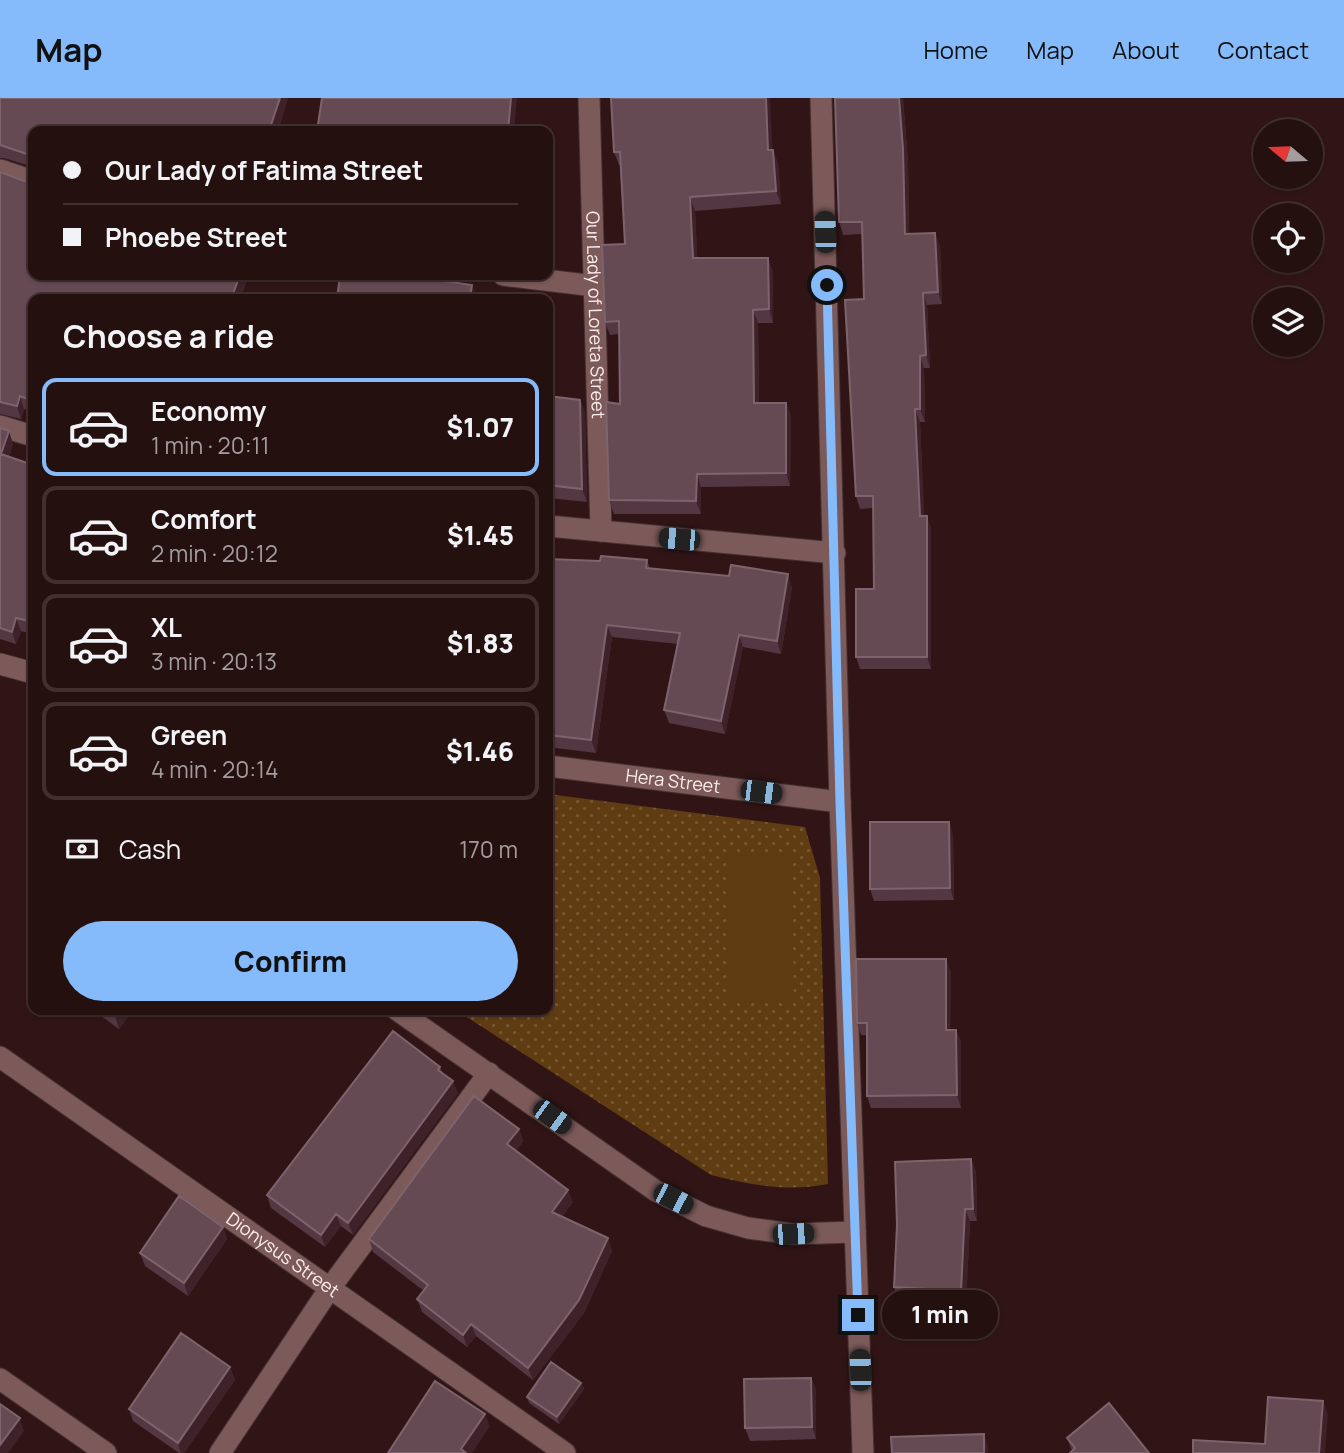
<!DOCTYPE html>
<meta charset="utf-8">
<style>
:root{--surface:#251010;--page:#2d1919;--text:#f1f3f6;--muted:#a39d9f;--line:#423030;--accent:#85bbfb}
body{margin:0;font-family:Manrope,sans-serif;background:var(--page);color:var(--text);height:100vh;display:flex;flex-direction:column;font-size:26px;white-space:nowrap}
*{box-sizing:border-box;margin:0}
p{font-size:23px;color:var(--muted)}
.icon{flex:none;width:38px;height:38px;fill:none;stroke:currentColor;stroke-width:2;stroke-linecap:round;stroke-linejoin:round}
.map{position:relative;flex:1;overflow:hidden}
.side{position:absolute;left:28px;top:196px;width:525px;height:721px;display:flex;flex-direction:column;background:var(--surface);border-radius:14px;box-shadow:0 2px 5px #0004,0 0 0 2px var(--line)}
.side>*{flex:none}
.top-card{position:absolute;left:28px;top:28px;width:525px;height:154px;border-radius:14px;box-shadow:0 2px 5px #0004,0 0 0 2px var(--line);display:grid;align-content:center;height:154px;padding:0 35px;background:var(--surface)}
.needle{width:46px;rotate:289deg}
.tools{position:absolute;left:1253px;top:21px;display:grid;gap:14px}
.tools a{display:grid;place-items:center;width:70px;height:70px;border-radius:50%;background:var(--surface);box-shadow:0 2px 5px #0004,0 0 0 2px var(--line);font-size:35px}
.end{position:absolute;width:32px;height:32px;margin:-16px;border:9px solid #85bbfb;background:#111;box-shadow:0 0 0 4px #111}
.from{border-radius:50%}
.bubble{position:absolute;height:49px;border-radius:24px;background:var(--surface);box-shadow:0 2px 5px #0004,0 0 0 2px var(--line);font-size:23px;font-weight:800;line-height:49px;text-align:center}
.car{position:absolute;width:21px;height:42px;margin:-21px -10px;border-radius:9px;box-shadow:0 0 5px 2px #0007;background:linear-gradient(#222 24%,#8ab4d8 0 40%,#222 0 76%,#8ab4d8 0 86%,#222 0)}
.top-card b{display:flex;align-items:center;gap:24px;height:66px;font-size:26px}
.top-card b+b{border-top:2px solid var(--line)}
.top-card i{width:18px;height:18px;background:var(--text)}
ul{padding:0;list-style:none}
li{display:flex;align-items:center;gap:21px;height:98px;margin:0 14px 10px;padding:0 21px;border:4px solid var(--line);border-radius:14px}
li div{flex:1}
li b{display:block;font-size:26px}
li em{font-style:normal;font-weight:800}
li.current{border-color:var(--accent)}
li>.icon{width:63px;height:63px;stroke-width:1.5}
h2{padding:0 35px;font-size:32px;line-height:84px}
.pay{display:flex;align-items:center;gap:18px;height:77px;padding:0 35px;font-size:26px}
.pay p{margin-inline-start:auto}
.action{display:flex;gap:14px;margin-top:auto;padding:14px 35px}
.action a{flex:1;height:80px;border-radius:42px;background:var(--accent);color:#111;font-size:28px;font-weight:800;line-height:80px;text-align:center}
header{display:flex;align-items:center;gap:42px;box-sizing:border-box;height:98px;padding:0 35px;background:var(--accent);color:#111}
header strong{font-size:33px}
nav{display:flex;gap:38px;margin-inline-start:auto;font-size:24px}
.map>svg:first-child{display:block}
.grass{fill:url(#grass-dots)}
.park{fill:#5f3c11}
.lines{fill:none;stroke-linecap:round;stroke-linejoin:round}
.street-casing{stroke:#463132;stroke-width:23}
.street{stroke:#7d5a5a;stroke-width:21}
.wall{fill:#533742}
.shaded-wall{fill:#3e2129}
.building{fill:#654a54;stroke:#7d646c;stroke-width:2}
.route{stroke:#85bbfb;stroke-width:9}
.labels{text-anchor:middle;stroke-width:6;stroke-linejoin:round;paint-order:stroke}
.street-label{font-size:18px;fill:#fdecec;stroke:#311516}
</style>
<header>
<strong>Map</strong>
<nav><a>Home</a><a>Map</a><a>About</a><a>Contact</a></nav>
</header>
<div class="map">
<svg width="1344" height="1355" viewBox="0 0 1344 1355">
<defs>
<pattern id="grass-dots" width="8" height="8" patternUnits="userSpaceOnUse" patternTransform="scale(1.75)"><rect width="8" height="8" fill="#5f3c11"/><path d="M2 2h.1M6 6h.1" fill="none" stroke="#775834" stroke-width="1.8" stroke-linecap="round"/></pattern>
</defs>
<rect width="100%" height="100%" fill="#311516"/>
<path class="grass" d="M548 696 805 729 820 780 828 1086C786 1094 751 1087 711 1077L456 912H548Z"/>
<path class="park" d="M791 756 794 903 729 905 726 758Z"/>
<g class="lines">
<g class="street-casing">
<g id="street">
<path id="s1" d="M589 0 601 433"/>
<path d="M821 0 840 704 863 1355"/>
<path d="M0 72 33 83"/>
<path d="M503 177 595 188"/>
<path d="M0 328 33 338"/>
<path d="M548 428 835 455"/>
<path d="M0 566 33 575"/>
<path id="s2" d="M548 668 840 704"/>
<path d="M397 912 656 1093 706 1118 748 1130 793 1136 855 1134"/>
<path id="s3" d="M0 959 565 1355"/>
<path d="M0 1281 106 1355"/>
<path d="M220 1355 330 1190 489 975"/>
</g>
</g>
<use href="#street" class="street"/>
</g>
<path class="wall" d="M0 0H288L278 33H33V69L4 60H0Z
M835 0H903L908 64 909 136 940 148 942 206 927 207 930 270H924L925 324H920L924 418 931 430V571H860L856 559 874 491 873 410 860 411 856 398 864 201 862 136 843 137 839 124Z
M770 18 772 52 778 65 781 106 695 113 697 160 773 173V225H758L759 305H786L791 318 790 388 701 389V416H614L609 402 620 306 619 236 610 237 605 224 625 146 620 67H619L614 54Z
M0 74 33 177H249L240 201H33V314L24 311 21 321 0 316Z
M548 298 580 302 585 315 587 404 548 400Z
M0 330 13 346 9 359 33 367V536L21 533 16 546 0 541Z
M548 461 600 463 647 462 650 471 792 489 781 556 743 549 725 636 669 625 664 612 678 546 612 539 596 655 548 649Z
M953 736 954 802 874 803 870 791Z
M951 874 950 932H956L961 944V1010H871L867 998V937H861L857 925Z
M93 912H133L119 931Z
M440 969 442 974 458 995 353 1137 341 1128 325 1149 271 1110 267 1097Z
M519 1031 523 1043 516 1053 573 1104 562 1119 608 1140 612 1153 584 1215 533 1282 476 1238 467 1249 422 1214 417 1201 424 1193 373 1154 369 1141Z
M971 1061 976 1074 977 1123H970L966 1205 899 1202 894 1189Z
M223 1129 227 1141 188 1198 145 1168 140 1155Z
M230 1269 235 1282 184 1355H179L133 1323 129 1311Z
M811 1280 816 1292V1341L750 1343 745 1330Z
M581 1285 584 1291 559 1326 529 1305 527 1299Z
M1067 1340 1149 1355 1072 1353Z"/>
<path class="shaded-wall" d="M280 0H288L278 33H269Z
M511 0H517L514 33H508Z
M766 0H770L773 66 768 52Z
M899 0H903L908 64 909 149 905 136Z
M773 52 778 65 781 106 776 93Z
M690 99 695 113 698 173 693 160Z
M935 135 940 148 942 206 938 194Z
M768 160 773 173V225L769 211Z
M240 177H249L240 201H231Z
M431 177H437L435 194 430 181Z
M472 187 477 200 470 199Z
M923 195 927 207 930 270 926 257Z
M753 212 758 225 759 318 754 305Z
M548 216 549 220 548 235Z
M920 258 924 270 925 324 920 311Z
M20 298 24 311 21 321 17 308Z
M580 302 585 315 587 404 582 391Z
M786 305 791 318 790 388 786 375Z
M915 311 920 324 925 430 920 418Z
M9 333 13 346 6 369 1 356Z
M697 376 701 389V416L696 403Z
M927 418 931 430V571L927 559Z
M788 476 792 489 781 556 777 543Z
M16 520 21 533 16 546 12 534Z
M607 527 612 539 596 655 591 642Z
M739 537 743 549 725 636 721 623Z
M949 724 953 736 954 802 950 790Z
M946 861 951 874 950 945 946 932Z
M119 912H133L119 931 115 918Z
M956 932 961 944V1010L957 997Z
M453 983 458 995 353 1137 348 1125Z
M519 1031 523 1043 512 1058 507 1046Z
M971 1061 976 1074 977 1123 973 1111Z
M568 1092 573 1104 556 1126 552 1114Z
M965 1111 970 1123 966 1205 961 1193Z
M336 1116 341 1128 325 1149 321 1137Z
M223 1129 227 1141 188 1198 184 1185Z
M608 1140 612 1153 584 1215 533 1282 528 1270Z
M471 1226 476 1238 467 1249 463 1237Z
M230 1269 235 1282 184 1355H181L178 1345Z
M811 1280 816 1292V1341L812 1329Z
M581 1285 584 1291 559 1326 557 1319Z
M1323 1303 1328 1316 1325 1355H1319Z
M485 1316 490 1328 472 1355H463L461 1351Z
M20 1320 24 1333 8 1355H0V1347Z
M984 1336 988 1349V1355H984Z"/>
<path class="building" d="M0 0H280L269 33H33V58L0 47Z
M322 0H511L508 33H317Z
M611 0H766L768 52H773L776 93 690 99 693 160H768L769 211 753 212 754 305H786V375L697 376 696 403 609 402 606 304 620 306 619 223 605 224 602 147 625 146 620 54H614Z
M835 0H899L903 51 905 136 935 135 938 194 923 195 926 257 920 258V311H915L920 418H927V559H856V491H874L873 398H856L845 202 864 201 862 124H839Z
M0 74 24 83 33 81V102L30 113 33 114V177H240L231 201H33V303L20 298 17 308 0 304Z
M340 177H431L430 181 472 187 470 199 492 201H337Z
M548 298 580 302 582 391 548 387Z
M0 330 9 333 1 356 33 367V524L16 520 12 534 0 530Z
M601 458 647 462 646 470 729 478 731 467 788 476 777 543 739 537 721 623 664 612 680 535 607 527 591 642 548 637V461L600 463Z
M870 724H949L950 790 870 791Z
M856 861H946V932H956L957 997 867 998V925H857Z
M106 912H119L115 918Z
M393 933 440 969 438 972 453 983 348 1125 336 1116 321 1137 267 1097Z
M474 998 519 1031 507 1046 568 1092 552 1114 608 1140 579 1202 528 1270 471 1226 463 1237 417 1201 428 1187 369 1141Z
M971 1061 973 1111H965L961 1193 894 1189 897 1127 895 1064Z
M179 1098 223 1129 184 1185 140 1155Z
M181 1235 230 1269 178 1345 129 1311Z
M551 1264 581 1285 557 1319 527 1299Z
M811 1280 812 1329 745 1330 744 1281Z
M435 1283 485 1316 461 1351 466 1355H388Z
M1268 1299 1323 1303 1319 1355H1193V1342L1265 1346Z
M1109 1305 1149 1355H1070L1075 1350 1067 1340Z
M0 1306 20 1320 0 1347Z
M984 1336V1355H892L891 1339Z"/>
<g class="lines">
<path class="route" d="M827 187 840 704 858 1217"/>
</g>
<g class="labels">
<g class="street-label">
<text dy="6" stroke="none"><textPath href="#s1" startOffset="217">Our Lady of Loreta Street</textPath></text>
<text dy="6" stroke="none"><textPath href="#s2" startOffset="126">Hera Street</textPath></text>
<text dy="6" stroke="none"><textPath href="#s3" startOffset="345">Dionysus Street</textPath></text>
</g>
</g>
</svg>
<div class="tools">
<a><svg class="needle" viewBox="-14 -14 28 28"><path d="M0-13l5 13h-10z" fill="#e53935"/><path d="M0 13l5-13h-10z" fill="#a39d9f"/></svg></a>
<a><svg class="icon" aria-label="locate" viewBox="0 0 24 24"><circle cx="12" cy="12" r="6"/><path d="M12 2v4M12 18v4M2 12h4M18 12h4"/></svg></a>
<a><svg class="icon" aria-label="layers" viewBox="0 0 24 24"><path d="M12 4l9 5-9 5-9-5zM3 14l9 5 9-5"/></svg></a>
</div>
<i class="end from" style="left:827px;top:187px"></i>
<i class="end" style="left:858px;top:1217px"></i>
<div class="bubble" style="left:882px;top:1192px;width:116px">1 min</div>
<i class="car" style="left:825px;top:134px;rotate:358deg"></i>
<i class="car" style="left:679px;top:441px;rotate:275deg"></i>
<i class="car" style="left:761px;top:694px;rotate:97deg"></i>
<i class="car" style="left:552px;top:1019px;rotate:126deg"></i>
<i class="car" style="left:673px;top:1101px;rotate:117deg"></i>
<i class="car" style="left:793px;top:1136px;rotate:88deg"></i>
<i class="car" style="left:860px;top:1272px;rotate:358deg"></i>
<div class="top-card">
<b><i class="from"></i>Our Lady of Fatima Street</b>
<b><i></i>Phoebe Street</b>
</div>
<section class="side">
<h2>Choose a ride</h2>
<ul>
<li class="current"><svg class="icon" aria-label="car" viewBox="0 0 24 24"><path d="M5 17H2v-5l4-1 3-4h7l3 4 3 1v5h-3M9 17h6M6 11h13"/><circle cx="7" cy="17" r="2"/><circle cx="17" cy="17" r="2"/></svg><div><b>Economy</b><p>1 min · 20:11</p></div><em>$1.07</em></li>
<li><svg class="icon" aria-label="car" viewBox="0 0 24 24"><path d="M5 17H2v-5l4-1 3-4h7l3 4 3 1v5h-3M9 17h6M6 11h13"/><circle cx="7" cy="17" r="2"/><circle cx="17" cy="17" r="2"/></svg><div><b>Comfort</b><p>2 min · 20:12</p></div><em>$1.45</em></li>
<li><svg class="icon" aria-label="car" viewBox="0 0 24 24"><path d="M5 17H2v-5l4-1 3-4h7l3 4 3 1v5h-3M9 17h6M6 11h13"/><circle cx="7" cy="17" r="2"/><circle cx="17" cy="17" r="2"/></svg><div><b>XL</b><p>3 min · 20:13</p></div><em>$1.83</em></li>
<li><svg class="icon" aria-label="car" viewBox="0 0 24 24"><path d="M5 17H2v-5l4-1 3-4h7l3 4 3 1v5h-3M9 17h6M6 11h13"/><circle cx="7" cy="17" r="2"/><circle cx="17" cy="17" r="2"/></svg><div><b>Green</b><p>4 min · 20:14</p></div><em>$1.46</em></li>
</ul>
<div class="pay"><svg class="icon" aria-label="cash" viewBox="0 0 24 24"><path d="M3 7h18v10H3z"/><circle cx="12" cy="12" r="2"/></svg>Cash<p>170 m</p></div>
<div class="action"><a>Confirm</a></div>
</section>
</div>
